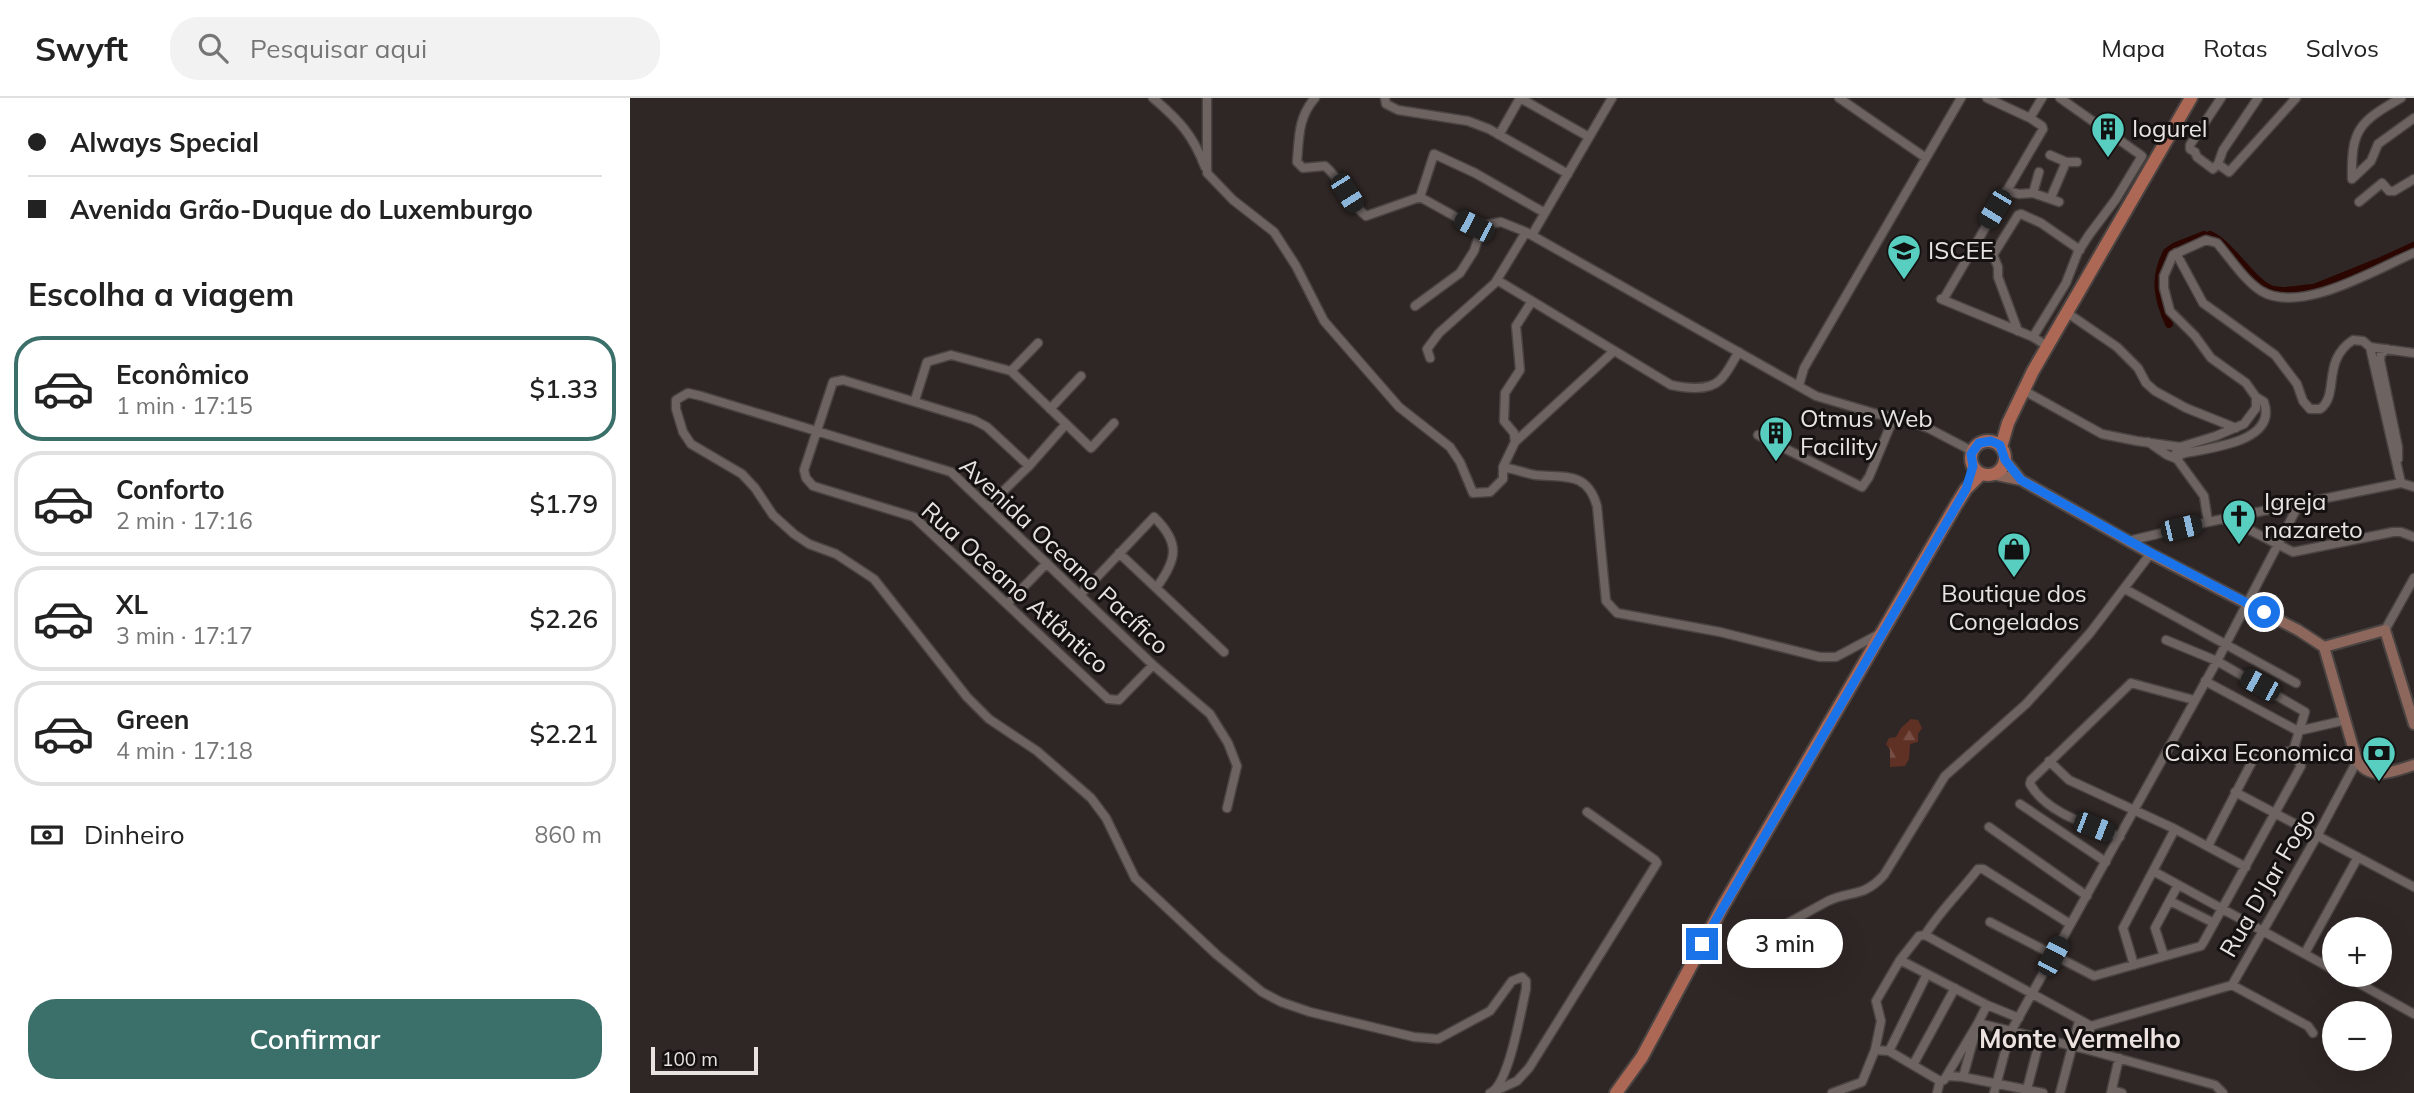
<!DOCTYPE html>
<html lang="pt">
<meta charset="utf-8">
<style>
:root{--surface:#fff;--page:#f2f2f2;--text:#222;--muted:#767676;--line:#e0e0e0;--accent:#3a6f6a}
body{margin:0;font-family:Mulish,sans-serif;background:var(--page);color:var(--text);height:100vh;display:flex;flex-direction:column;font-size:26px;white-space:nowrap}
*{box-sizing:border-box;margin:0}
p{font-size:23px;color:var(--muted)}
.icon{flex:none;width:38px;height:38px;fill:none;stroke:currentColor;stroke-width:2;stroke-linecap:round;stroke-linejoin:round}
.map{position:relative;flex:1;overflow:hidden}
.drawer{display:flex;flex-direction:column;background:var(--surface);width:630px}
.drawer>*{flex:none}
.top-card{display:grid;align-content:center;height:154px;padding:0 28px;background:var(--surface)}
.fabs{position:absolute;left:1692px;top:819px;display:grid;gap:14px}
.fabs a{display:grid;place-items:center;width:70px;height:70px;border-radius:50%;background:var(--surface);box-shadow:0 7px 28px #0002;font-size:35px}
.scale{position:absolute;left:21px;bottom:18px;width:107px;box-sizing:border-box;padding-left:7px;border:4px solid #e8e3e1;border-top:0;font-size:19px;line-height:24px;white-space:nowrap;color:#e8e3e1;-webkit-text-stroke:5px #141110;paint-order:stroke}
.end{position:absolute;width:32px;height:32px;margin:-16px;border:9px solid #1a73e8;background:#fff;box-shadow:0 0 0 4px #fff}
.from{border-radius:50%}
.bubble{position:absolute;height:49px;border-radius:24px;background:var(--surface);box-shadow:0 7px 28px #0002;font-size:23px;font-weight:600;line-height:49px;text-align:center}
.car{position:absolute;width:21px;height:42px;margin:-21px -10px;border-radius:9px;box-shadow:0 0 5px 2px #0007;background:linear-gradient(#222 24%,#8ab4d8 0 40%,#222 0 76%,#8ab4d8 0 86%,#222 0)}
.top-card b{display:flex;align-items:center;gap:24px;height:66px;font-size:26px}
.top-card b+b{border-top:2px solid var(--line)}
.top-card i{width:18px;height:18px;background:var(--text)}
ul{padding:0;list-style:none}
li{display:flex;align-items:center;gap:21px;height:105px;margin:0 14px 10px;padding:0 14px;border:4px solid var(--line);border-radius:28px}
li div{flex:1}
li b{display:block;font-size:26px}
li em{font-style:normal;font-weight:600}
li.selected{border-color:var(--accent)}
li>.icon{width:63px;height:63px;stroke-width:1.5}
h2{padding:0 28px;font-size:32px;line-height:84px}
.pay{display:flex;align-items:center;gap:18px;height:77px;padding:0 28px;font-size:26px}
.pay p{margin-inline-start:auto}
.primary-button{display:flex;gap:14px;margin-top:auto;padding:14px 28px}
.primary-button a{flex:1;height:80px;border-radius:28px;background:var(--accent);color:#fff;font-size:28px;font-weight:600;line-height:80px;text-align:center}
header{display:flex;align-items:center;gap:42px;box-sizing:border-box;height:98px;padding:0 35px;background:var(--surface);border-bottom:2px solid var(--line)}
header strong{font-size:33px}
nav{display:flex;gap:38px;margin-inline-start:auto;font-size:24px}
.search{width:490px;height:63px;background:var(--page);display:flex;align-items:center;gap:18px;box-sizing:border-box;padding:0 24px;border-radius:28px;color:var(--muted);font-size:26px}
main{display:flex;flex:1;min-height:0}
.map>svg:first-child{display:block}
.forest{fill:url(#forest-firs)}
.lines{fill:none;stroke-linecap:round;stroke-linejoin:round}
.canal{stroke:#2b0601;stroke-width:8}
.street-casing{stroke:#494341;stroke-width:11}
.secondary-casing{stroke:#494341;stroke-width:14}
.primary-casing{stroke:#494341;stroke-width:16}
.street{stroke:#6d6462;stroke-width:8}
.secondary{stroke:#8d665c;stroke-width:10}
.primary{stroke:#ad6755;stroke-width:12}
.route{stroke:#1a73e8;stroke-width:9}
.labels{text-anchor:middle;stroke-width:6;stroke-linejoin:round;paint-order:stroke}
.poi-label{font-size:24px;fill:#e8e3e1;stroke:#141110;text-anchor:start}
.street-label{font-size:24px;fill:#e8e3e1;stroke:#141110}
.neighbourhood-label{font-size:26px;font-weight:bold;fill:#ece2df;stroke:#141110}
</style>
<header>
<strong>Swyft</strong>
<div class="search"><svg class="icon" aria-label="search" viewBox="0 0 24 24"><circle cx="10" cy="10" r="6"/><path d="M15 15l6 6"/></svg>Pesquisar aqui</div>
<nav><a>Mapa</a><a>Rotas</a><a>Salvos</a></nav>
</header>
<main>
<section class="drawer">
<div class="top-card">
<b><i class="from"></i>Always Special</b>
<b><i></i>Avenida Grão-Duque do Luxemburgo</b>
</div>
<h2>Escolha a viagem</h2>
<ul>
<li class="selected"><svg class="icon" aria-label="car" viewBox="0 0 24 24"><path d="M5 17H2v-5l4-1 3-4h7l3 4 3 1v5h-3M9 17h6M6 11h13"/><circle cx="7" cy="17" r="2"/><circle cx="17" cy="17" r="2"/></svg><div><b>Econômico</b><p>1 min · 17:15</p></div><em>$1.33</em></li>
<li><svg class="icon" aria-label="car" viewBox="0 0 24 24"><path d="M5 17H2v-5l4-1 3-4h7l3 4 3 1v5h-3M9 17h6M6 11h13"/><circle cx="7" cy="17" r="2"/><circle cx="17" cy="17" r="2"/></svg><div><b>Conforto</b><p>2 min · 17:16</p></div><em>$1.79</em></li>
<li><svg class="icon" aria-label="car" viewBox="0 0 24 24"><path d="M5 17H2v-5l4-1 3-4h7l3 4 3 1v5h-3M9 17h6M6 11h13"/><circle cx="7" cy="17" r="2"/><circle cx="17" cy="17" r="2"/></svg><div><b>XL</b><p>3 min · 17:17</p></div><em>$2.26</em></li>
<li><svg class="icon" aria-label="car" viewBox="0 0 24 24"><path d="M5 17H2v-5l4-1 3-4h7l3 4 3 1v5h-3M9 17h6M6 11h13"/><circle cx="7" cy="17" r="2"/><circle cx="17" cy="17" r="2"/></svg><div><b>Green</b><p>4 min · 17:18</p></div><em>$2.21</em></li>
</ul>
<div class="pay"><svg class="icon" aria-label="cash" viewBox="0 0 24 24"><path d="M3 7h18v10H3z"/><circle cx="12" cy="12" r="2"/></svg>Dinheiro<p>860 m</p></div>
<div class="primary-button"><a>Confirmar</a></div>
</section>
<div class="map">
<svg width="1784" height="995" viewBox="0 0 1784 995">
<defs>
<pattern id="forest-firs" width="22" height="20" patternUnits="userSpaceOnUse" patternTransform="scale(1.75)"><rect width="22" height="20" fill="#5f3024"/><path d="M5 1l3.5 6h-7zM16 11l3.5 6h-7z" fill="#764e44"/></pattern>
</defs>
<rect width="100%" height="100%" fill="#2f2725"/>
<path class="forest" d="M1281 621 1288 622 1292 630 1288 636V644L1280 646 1279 661 1275 668 1260 669V652L1256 646 1259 640 1266 639 1271 630Z"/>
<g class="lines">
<path class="canal" d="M1580 137C1602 147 1625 188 1643 192 1655 195 1670 191 1682 190
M1546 148 1574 137
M1753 162 1784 148
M1684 190 1751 163
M1539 226C1528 201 1523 180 1537 154L1544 149"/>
<g class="street-casing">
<path id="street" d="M523 0C549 22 563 37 575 69
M577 0V75L603 102 644 134 666 168 694 223 769 309 820 349 830 364 843 395 860 394 873 381V369L885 344 884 335 874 323 875 295 890 272 886 228 902 203
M685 0C668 19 669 40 667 64L673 70 695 68C712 82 719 105 736 118L790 99 844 129 871 124 896 134
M755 0 756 6 768 12 838 23 859 31 938 76
M890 0 959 39
M1209 0 1296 60
M1357 0 1400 20 1412 0
M1591 0 1560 47V51L1565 54 1567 59 1583 71 1588 66 1593 52 1628 0
M1771 0C1729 24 1721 31 1722 81L1741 63 1748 46 1784 20
M869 37 890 0
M1420 57 1436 64H1447
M1588 66 1599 74 1666 0
M1376 93 1389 96 1403 95 1429 104
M1403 95 1409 74
M1422 97 1436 64
M790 99 804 56 845 75 915 115
M1729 104 1752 85 1759 93H1764L1784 81
M902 137 982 0
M1343 148 1363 157 1368 169V179L1388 233
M1546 155 1573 205 1645 257 1667 286 1673 303 1680 311H1690C1710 297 1691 263 1723 242L1733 243 1740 249 1784 255
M1363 157 1388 117 1391 116 1411 125 1450 152
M867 182 1041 287C1055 290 1079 293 1090 282 1098 275 1103 262 1109 254
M1311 201 1403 239 1417 248
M1313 202 1413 31 1412 28 1400 20
M785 208 830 175 844 153 849 138 844 129
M1436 214 1487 249 1508 270 1516 285 1525 293 1556 310 1606 330
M1403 239 1436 185 1448 154 1459 137 1486 101 1512 58 1430 0
M1740 249 1771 385
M1757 251 1751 256 1750 262 1768 349V361
M800 260 797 251 809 235 865 185 896 134 1186 298 1247 316 1272 320 1298 330 1342 353
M381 273 408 245
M1169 287 1174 270 1331 0
M1393 292 1472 336 1507 343 1550 349 1586 338 1614 326 1626 310V299L1616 285 1581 260 1565 238 1540 213 1534 190V178L1543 157 1576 142 1587 145C1601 161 1613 181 1631 193 1671 217 1746 171 1784 155
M285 302 297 264 321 257 381 273 461 350 484 325
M420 311 451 278
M1128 337 1232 389 1239 379 1264 319
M885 344 984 253
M1518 344 1537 357 1547 361 1574 398 1578 424
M1550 349 1546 354 1547 361 1551 356C1577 350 1648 345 1634 304L1626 299
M399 368 357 329 344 322 213 282 203 284 174 372 176 380 183 388 284 419 478 601 489 602 523 567
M873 369C884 371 895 375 905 377 935 380 957 373 967 408L976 503 987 515 1090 534 1190 559H1206L1251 535
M358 408 399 368 436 326
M1596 420 1663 454 1763 434H1771L1784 439
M1498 443 1578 424 1771 385 1784 389
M489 455 594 554
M1495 491 1666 585
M450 497 524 419C551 445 547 462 526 490
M378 505 417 465
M1755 532 1784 480
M1575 583 1668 633
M1668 633 1716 622
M1419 663 1439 682 1545 731 1616 769
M1605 694 1784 789
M1390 706 1476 764
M597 710 607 668 598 645 580 616 523 567 321 374 71 298 58 295 46 302V311L53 334 61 346 112 376 125 390 143 417 164 436 179 446 206 456 244 481 337 599 359 621 407 653 461 700 476 720 505 780 587 857 632 894 651 904 680 914 784 939 808 941 860 913 882 883 892 879 896 883V891C891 912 879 987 860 995
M1359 729 1457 798
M1490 739C1460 727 1417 716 1400 686L1401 682 1501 585 1564 602
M1578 748 1626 656 1663 653
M1523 773 1704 872
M1540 803 1584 825
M1360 824 1464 878 1571 848 1573 845 1671 668 1663 653 1675 614 1587 563 1536 542
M1158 825C1171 818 1185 810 1198 803 1222 792 1233 800 1254 777L1315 678 1396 606 1418 582 1460 535 1521 455
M1295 837 1461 928
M1675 855 1728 759
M1534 858 1525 830 1548 787
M1270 862 1357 907
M1504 867 1493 830 1545 731
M1714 877 1784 916
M1602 887 1678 928 1683 935
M1461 928 1602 887 1687 738 1727 663
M1455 951 1461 928
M1245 952 1251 923 1246 903 1270 862 1289 838 1295 837C1310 813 1331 793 1348 771H1353L1440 826
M1259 953 1297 876
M1283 967 1325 890
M1318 978 1333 979 1348 925 1357 907 1389 920
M1333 979 1413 995
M1482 992 1492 995
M865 993 887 983 899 970 1027 765 1025 762 957 714
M1202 995 1232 984 1245 952 1259 953 1310 983 1314 982 1348 925 1455 951 1585 987 1593 995
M1307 995 1310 983
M1364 995 1380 935 1587 563 1669 406
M1396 995 1410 941
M1430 995 1449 923
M1481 995 1489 960"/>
</g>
<g class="secondary-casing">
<path id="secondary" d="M1375 362 1391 382
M1362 376 1391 382 1523 457 1668 532 1694 549
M1694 549 1727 663C1742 684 1764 673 1784 667
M1694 549 1755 532 1784 626"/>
</g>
<g class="primary-casing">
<path id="primary" d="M1341 360a17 17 0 1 1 34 0a17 17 0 1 1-34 0Z
M1371 349 1378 325 1403 273 1561 0
M986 995 1012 959 1093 808 1326 407 1336 391 1351 376"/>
</g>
<use href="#street" class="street"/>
<use href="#secondary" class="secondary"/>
<use href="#primary" class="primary"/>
</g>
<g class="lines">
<path class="route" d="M1072 846 1336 391 1343 368 1341 356 1349 345 1361 343 1370 347 1375 362 1391 382 1521 455 1634 514"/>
</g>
<defs>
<g id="building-pin" transform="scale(1.75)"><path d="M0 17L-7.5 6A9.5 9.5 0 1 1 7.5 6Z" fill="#58cec1" stroke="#141110"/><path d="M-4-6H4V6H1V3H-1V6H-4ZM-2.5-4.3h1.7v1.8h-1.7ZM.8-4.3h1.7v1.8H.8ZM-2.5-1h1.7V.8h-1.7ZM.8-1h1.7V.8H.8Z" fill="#111"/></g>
<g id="university-pin" transform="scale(1.75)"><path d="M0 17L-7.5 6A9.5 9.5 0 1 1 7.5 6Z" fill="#58cec1" stroke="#141110"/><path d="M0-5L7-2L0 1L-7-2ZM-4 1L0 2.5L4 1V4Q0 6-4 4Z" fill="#111"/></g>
<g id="church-pin" transform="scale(1.75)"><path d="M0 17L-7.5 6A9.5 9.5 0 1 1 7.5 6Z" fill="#58cec1" stroke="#141110"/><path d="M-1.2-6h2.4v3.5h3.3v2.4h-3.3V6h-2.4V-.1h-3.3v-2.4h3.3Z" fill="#111"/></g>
<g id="shop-pin" transform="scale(1.75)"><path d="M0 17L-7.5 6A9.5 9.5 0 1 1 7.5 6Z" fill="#58cec1" stroke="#141110"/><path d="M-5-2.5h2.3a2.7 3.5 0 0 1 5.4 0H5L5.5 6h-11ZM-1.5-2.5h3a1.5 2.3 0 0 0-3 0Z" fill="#111"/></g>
<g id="bank-pin" transform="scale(1.75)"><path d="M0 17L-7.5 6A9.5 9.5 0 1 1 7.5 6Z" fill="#58cec1" stroke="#141110"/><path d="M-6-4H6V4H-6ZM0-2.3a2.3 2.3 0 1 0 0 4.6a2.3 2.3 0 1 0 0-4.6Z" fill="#111"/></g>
</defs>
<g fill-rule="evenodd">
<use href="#building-pin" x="1478" y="31"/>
<use href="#university-pin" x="1274" y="153"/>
<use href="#building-pin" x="1146" y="335"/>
<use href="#church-pin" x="1609" y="418"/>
<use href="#shop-pin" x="1384" y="451"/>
<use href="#bank-pin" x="1749" y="655"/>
</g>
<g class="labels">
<g class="poi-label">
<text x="1502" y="39">Iogurel</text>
<text x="1298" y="161">ISCEE</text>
<text x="1170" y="329">Otmus Web<tspan x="1170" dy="28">Facility</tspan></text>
<text x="1634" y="412">Igreja<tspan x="1634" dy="28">nazareto</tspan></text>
<text x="1384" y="504" text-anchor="middle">Boutique dos<tspan x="1384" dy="28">Congelados</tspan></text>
<text x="1724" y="663" text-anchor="end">Caixa Economica</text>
</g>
<g class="street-label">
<text transform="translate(434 458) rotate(43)" y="8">Avenida Oceano Pacífico</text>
<text transform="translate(385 490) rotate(42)" y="8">Rua Oceano Atlântico</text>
<text transform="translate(1638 785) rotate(-60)" y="8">Rua D'Jar Fogo</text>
</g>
<g class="neighbourhood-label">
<text x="1450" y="950">Monte Vermelho</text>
</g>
</g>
</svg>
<div class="fabs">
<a>+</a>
<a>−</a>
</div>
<div class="scale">100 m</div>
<i class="end from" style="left:1634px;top:514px"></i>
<i class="end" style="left:1072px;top:846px"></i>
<div class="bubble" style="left:1097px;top:821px;width:116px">3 min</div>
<i class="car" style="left:717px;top:95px;rotate:148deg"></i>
<i class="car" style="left:1365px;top:111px;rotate:211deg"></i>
<i class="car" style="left:844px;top:128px;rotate:297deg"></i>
<i class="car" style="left:1551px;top:430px;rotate:77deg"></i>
<i class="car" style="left:1630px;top:587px;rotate:299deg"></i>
<i class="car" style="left:1464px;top:729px;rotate:111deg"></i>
<i class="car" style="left:1423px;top:858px;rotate:28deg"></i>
</div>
</main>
